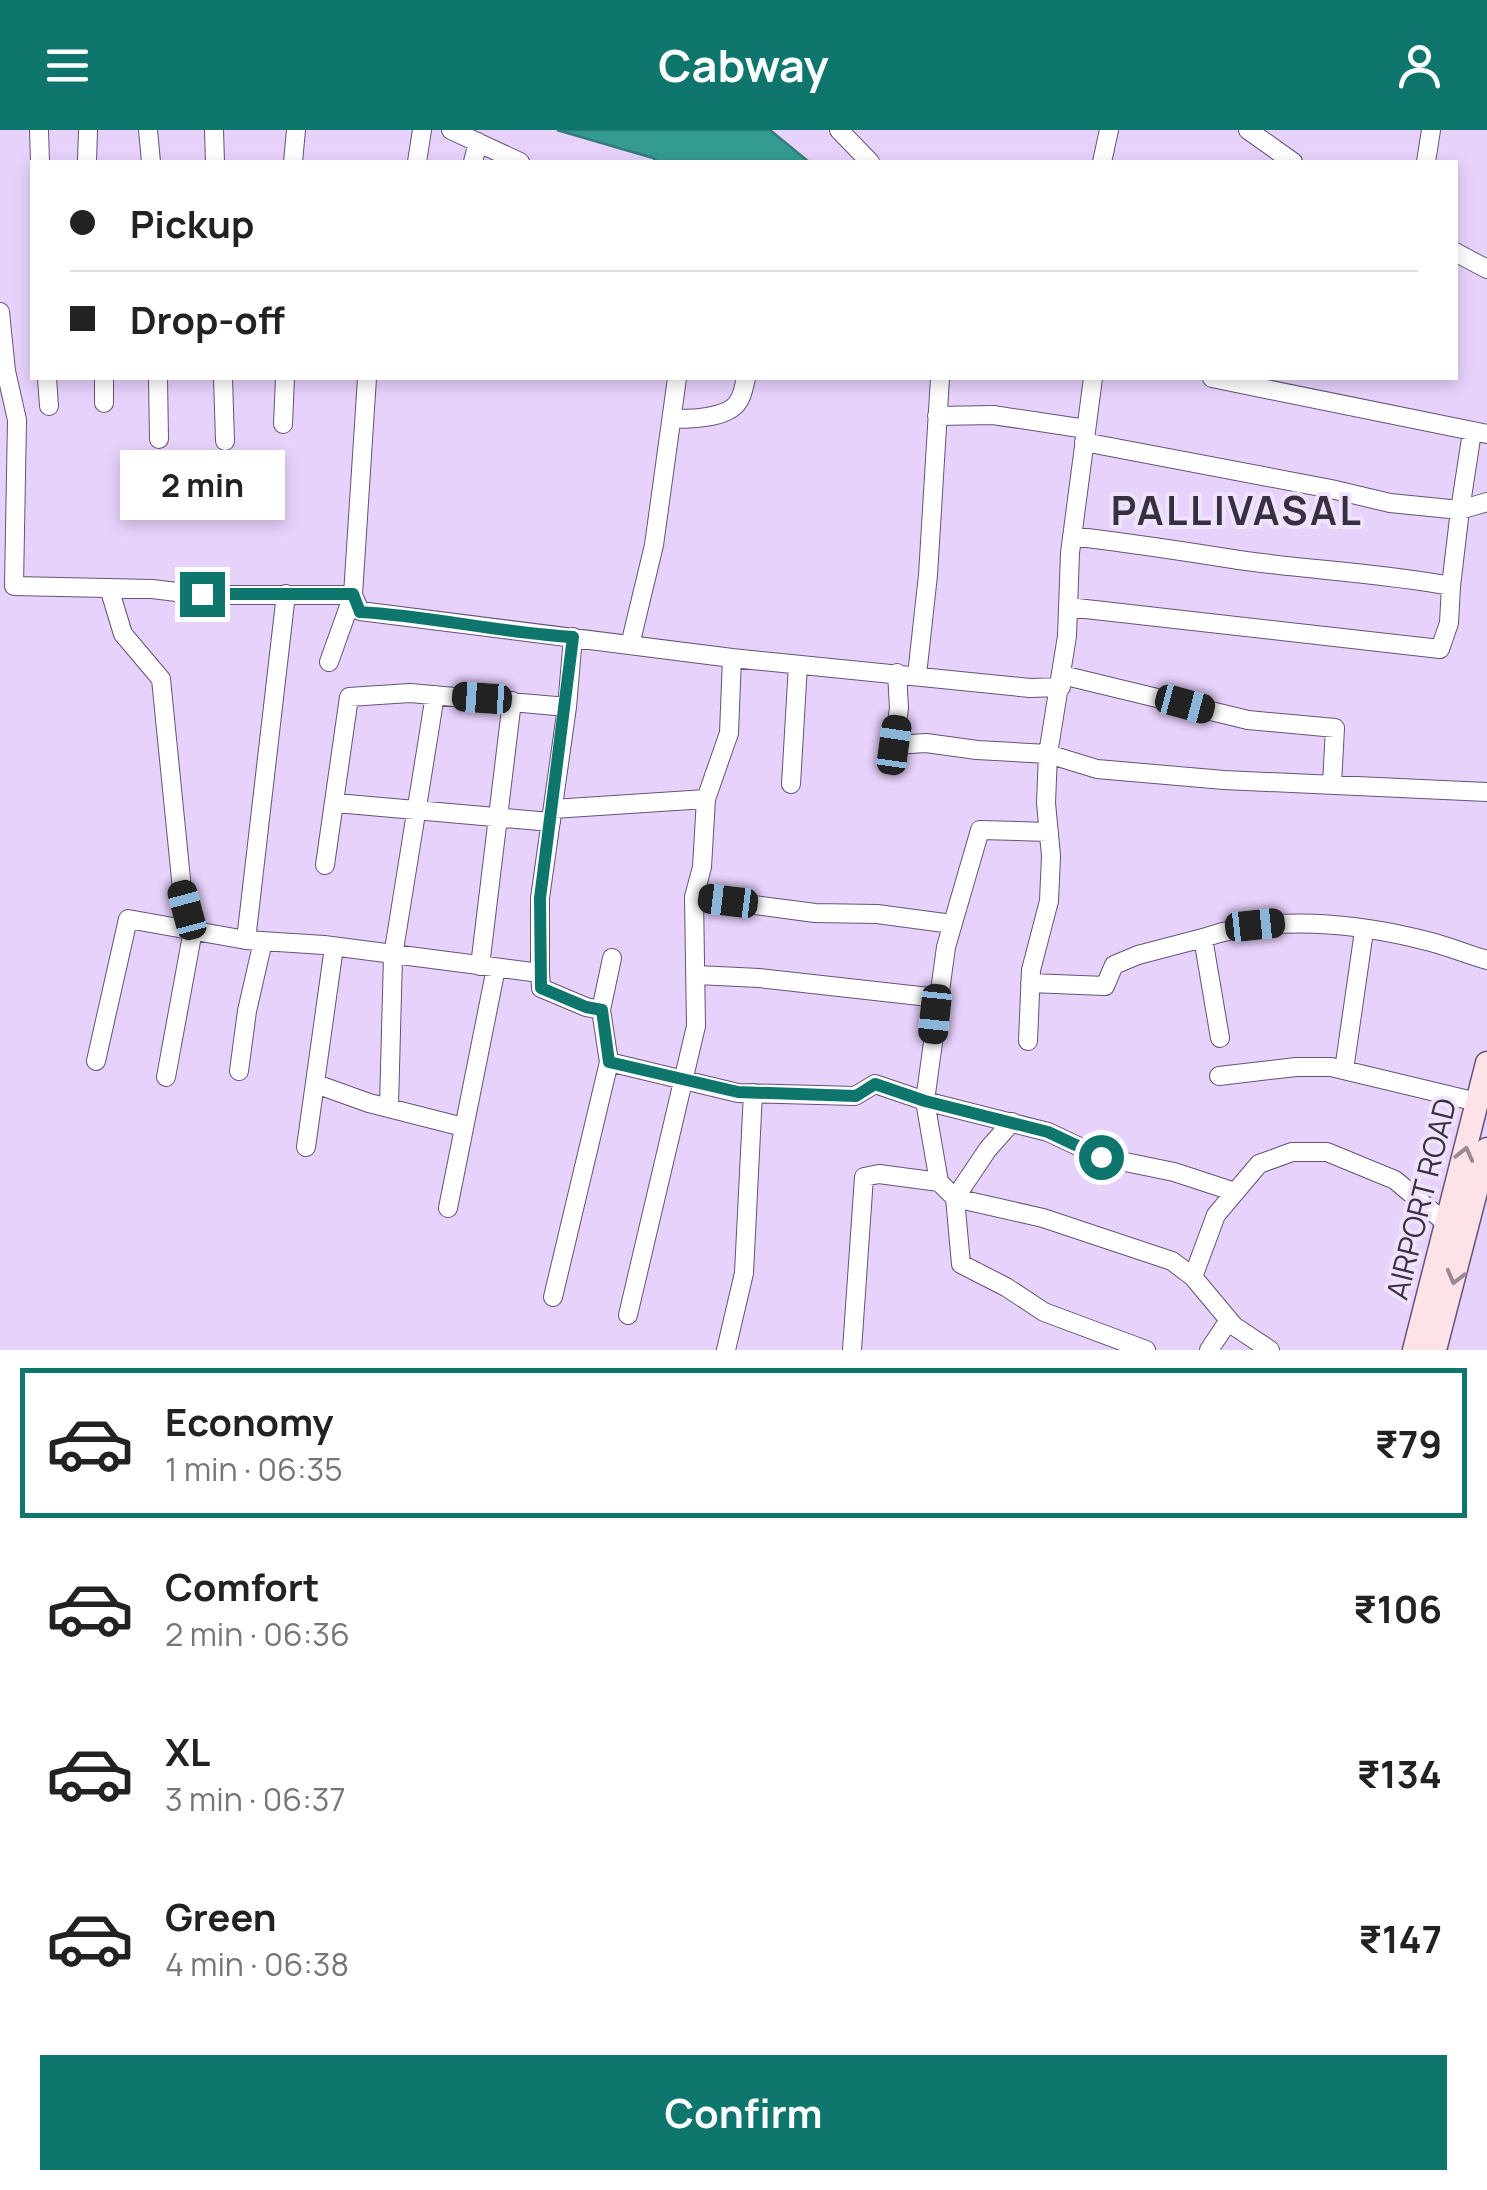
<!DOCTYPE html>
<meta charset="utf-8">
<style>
:root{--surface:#fff;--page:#f2f2f2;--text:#222;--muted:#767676;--line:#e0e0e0;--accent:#0f766e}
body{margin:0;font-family:Manrope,sans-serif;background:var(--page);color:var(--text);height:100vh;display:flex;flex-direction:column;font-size:38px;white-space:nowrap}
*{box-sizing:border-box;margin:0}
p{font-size:32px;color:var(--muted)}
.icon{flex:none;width:55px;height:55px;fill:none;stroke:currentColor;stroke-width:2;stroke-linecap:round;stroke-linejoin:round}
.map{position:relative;height:1220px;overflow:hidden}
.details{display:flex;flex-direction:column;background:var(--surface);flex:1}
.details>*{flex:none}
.guide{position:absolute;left:30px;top:30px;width:1428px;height:220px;border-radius:0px;box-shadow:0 5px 15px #0003;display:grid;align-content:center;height:220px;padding:0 40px;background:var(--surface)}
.end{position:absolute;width:45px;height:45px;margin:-22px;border:12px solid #0f766e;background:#fff;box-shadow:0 0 0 5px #fff}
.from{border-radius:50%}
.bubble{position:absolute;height:70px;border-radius:0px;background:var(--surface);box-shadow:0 5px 15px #0003;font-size:32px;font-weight:700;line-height:70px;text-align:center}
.car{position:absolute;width:30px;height:60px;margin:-30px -15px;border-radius:12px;box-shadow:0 0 8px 2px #0007;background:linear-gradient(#222 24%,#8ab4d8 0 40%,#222 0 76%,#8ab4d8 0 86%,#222 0)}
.guide b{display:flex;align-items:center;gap:35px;height:95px;font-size:38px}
.guide b+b{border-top:2px solid var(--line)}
.guide i{width:25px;height:25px;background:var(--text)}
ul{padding:18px 0 0;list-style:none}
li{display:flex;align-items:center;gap:30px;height:150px;margin:0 20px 15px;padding:0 20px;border:5px solid transparent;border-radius:0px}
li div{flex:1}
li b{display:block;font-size:38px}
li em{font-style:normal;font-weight:700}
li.current{border-color:var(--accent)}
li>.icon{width:90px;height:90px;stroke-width:1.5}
.button{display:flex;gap:20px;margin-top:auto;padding:20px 40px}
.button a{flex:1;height:115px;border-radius:0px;background:var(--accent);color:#fff;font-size:40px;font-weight:700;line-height:115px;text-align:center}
header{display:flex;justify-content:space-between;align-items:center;height:130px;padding:0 40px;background:var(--accent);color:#fff;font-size:45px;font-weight:700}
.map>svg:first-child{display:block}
.water{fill:#339b92;stroke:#347b79;stroke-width:2.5}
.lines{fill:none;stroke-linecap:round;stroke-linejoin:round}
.minor-casing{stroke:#655376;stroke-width:20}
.secondary-casing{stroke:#655376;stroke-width:25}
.minor{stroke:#fff;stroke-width:18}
.secondary{stroke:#fde3e8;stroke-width:22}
.oneway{stroke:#9a8a94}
.route{stroke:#0f766e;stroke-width:12}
.labels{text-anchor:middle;stroke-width:8;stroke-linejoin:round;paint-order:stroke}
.street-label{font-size:30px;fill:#383040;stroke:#efe3fc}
.district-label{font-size:40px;font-weight:bold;letter-spacing:2.5px;fill:#383040;stroke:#efe3fc}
</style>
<header><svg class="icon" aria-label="menu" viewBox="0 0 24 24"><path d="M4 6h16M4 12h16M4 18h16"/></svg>Cabway<svg class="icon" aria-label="person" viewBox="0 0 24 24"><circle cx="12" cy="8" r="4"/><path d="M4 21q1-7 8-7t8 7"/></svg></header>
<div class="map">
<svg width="1487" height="1220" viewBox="0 0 1487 1220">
<rect width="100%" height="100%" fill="#e7d2fc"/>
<path class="water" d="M557 0H770L809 32H658L653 28Z"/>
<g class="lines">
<g class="minor-casing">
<path id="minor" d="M39 0 40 32
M148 0 151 32
M214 0 215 32
M451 0 520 32
M839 0 870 32
M1248 0 1293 32
M87 32 88 0
M293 32 296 0
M417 32 422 0
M473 32 478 12
M1102 32 1109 0
M1426 32 1431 0
M1455 122 1487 139
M0 182 6 241 17 290 14 456 152 459 202 465H353L360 481 732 528 1030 558 1061 557
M47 248 49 276
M104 248V273
M158 248 159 309
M223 248 225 311
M1212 248 1487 304
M937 286 993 285 1086 299
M672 288C689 290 728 288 738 272 743 265 744 256 746 248
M283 294 285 248
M1084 312 1331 359 1390 373 1460 380 1472 302
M1451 456 1460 380 1487 372
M109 458 123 504 161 549 182 759 193 800 166 947
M1068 477 1440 519 1449 493 1451 456C1381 443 1309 440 1239 430 1183 421 1128 413 1072 406
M630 515 654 415 677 248
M329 532 353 465 367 248
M897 543 899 578 894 615 926 613 977 620 1048 624 1097 639 1224 650 1487 662
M917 545 928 445 940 248
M1062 545 1248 590 1335 598 1332 654
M567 577 573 507
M791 654 798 535
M336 673 551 692
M553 679 706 669
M1049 702 980 700 946 817 925 971 1048 1002 1101 1027 1174 1042 1235 1062
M694 767 815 783 877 784 952 794
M246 810 286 464
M612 828 601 880 609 932 738 963 855 966 875 954 925 971 939 1052 955 1068 961 1134 1006 1157 1044 1182 1146 1220
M480 836 512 571
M540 843 541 858 586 877 601 880
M697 845 759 848 938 868
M1030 853 1105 856 1114 835 1138 825 1203 808
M1220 908 1203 808C1272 784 1357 793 1427 811 1447 816 1467 824 1487 830
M1028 911 1031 840 1049 771 1051 726 1046 673 1048 624 1067 506 1070 423 1093 248
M96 931 128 789 246 810 324 815 540 843V768L567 577 410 563 349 567 325 735
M1344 940 1364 801
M239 941 247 881 263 811
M1219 946 1296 937H1331L1477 972
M316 954 369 973 463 997
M389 976 393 826 435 565
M1012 992 988 1019 955 1068 1043 1088 1172 1131 1193 1147
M306 1017 334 817
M448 1078 496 838
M553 1167 609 932
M628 1185 696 896 694 767 702 737 706 669 729 603 732 528
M726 1220 744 1143 753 963
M852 1220 864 1047 879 1044 939 1052
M1209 1220 1229 1190
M1270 1220 1234 1196 1193 1147 1216 1085 1259 1034 1292 1022H1327L1395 1050 1447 1094"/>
</g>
<g class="secondary-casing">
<path id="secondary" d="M1414 1220 1487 933
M1435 1220 1487 1019"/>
</g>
<use href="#minor" class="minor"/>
<use href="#secondary" class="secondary"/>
</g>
<defs><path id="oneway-chevron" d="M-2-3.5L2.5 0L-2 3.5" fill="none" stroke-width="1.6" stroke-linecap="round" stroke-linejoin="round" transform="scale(2.5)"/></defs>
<g class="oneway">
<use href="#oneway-chevron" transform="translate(1465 1024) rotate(-76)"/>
<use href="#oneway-chevron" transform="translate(1455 1147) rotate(105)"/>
</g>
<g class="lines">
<path class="route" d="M202 464H353L360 482C431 486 501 503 573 507L540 768 541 858 586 877 602 880 609 932 738 962 856 966 875 954 925 971 1048 1002 1101 1027"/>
</g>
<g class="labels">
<g class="street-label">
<text transform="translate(1422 1069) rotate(-76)" y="10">AIRPORT ROAD</text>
</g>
<g class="district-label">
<text x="1237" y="395">PALLIVASAL</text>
</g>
</g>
</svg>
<i class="end from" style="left:1101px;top:1027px"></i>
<i class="end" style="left:202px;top:464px"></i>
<div class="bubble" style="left:120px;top:320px;width:165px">2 min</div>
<i class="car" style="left:482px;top:568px;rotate:274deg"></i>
<i class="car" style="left:1185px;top:574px;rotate:105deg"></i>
<i class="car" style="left:894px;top:615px;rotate:8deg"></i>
<i class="car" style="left:728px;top:771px;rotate:277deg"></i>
<i class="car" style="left:187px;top:780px;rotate:345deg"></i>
<i class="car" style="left:1255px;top:795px;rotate:84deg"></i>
<i class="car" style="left:935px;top:884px;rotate:186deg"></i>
<div class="guide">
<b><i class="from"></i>Pickup</b>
<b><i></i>Drop-off</b>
</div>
</div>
<section class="details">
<ul>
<li class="current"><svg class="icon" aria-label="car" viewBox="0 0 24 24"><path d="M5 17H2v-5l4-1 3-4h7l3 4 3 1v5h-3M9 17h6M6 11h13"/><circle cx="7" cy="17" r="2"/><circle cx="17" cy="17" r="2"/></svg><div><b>Economy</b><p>1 min · 06:35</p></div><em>₹79</em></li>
<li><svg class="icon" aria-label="car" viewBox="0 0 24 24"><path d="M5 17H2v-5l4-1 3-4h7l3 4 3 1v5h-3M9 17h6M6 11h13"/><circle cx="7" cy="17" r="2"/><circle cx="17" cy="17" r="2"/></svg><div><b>Comfort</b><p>2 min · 06:36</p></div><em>₹106</em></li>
<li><svg class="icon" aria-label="car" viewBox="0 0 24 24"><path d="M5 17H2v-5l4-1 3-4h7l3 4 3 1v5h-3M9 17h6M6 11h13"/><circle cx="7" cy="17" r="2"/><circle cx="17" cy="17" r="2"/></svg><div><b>XL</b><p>3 min · 06:37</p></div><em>₹134</em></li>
<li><svg class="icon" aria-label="car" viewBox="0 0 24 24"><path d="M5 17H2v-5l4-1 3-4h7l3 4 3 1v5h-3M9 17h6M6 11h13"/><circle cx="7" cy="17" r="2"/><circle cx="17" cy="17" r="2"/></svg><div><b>Green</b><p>4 min · 06:38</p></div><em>₹147</em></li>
</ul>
<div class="button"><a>Confirm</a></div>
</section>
